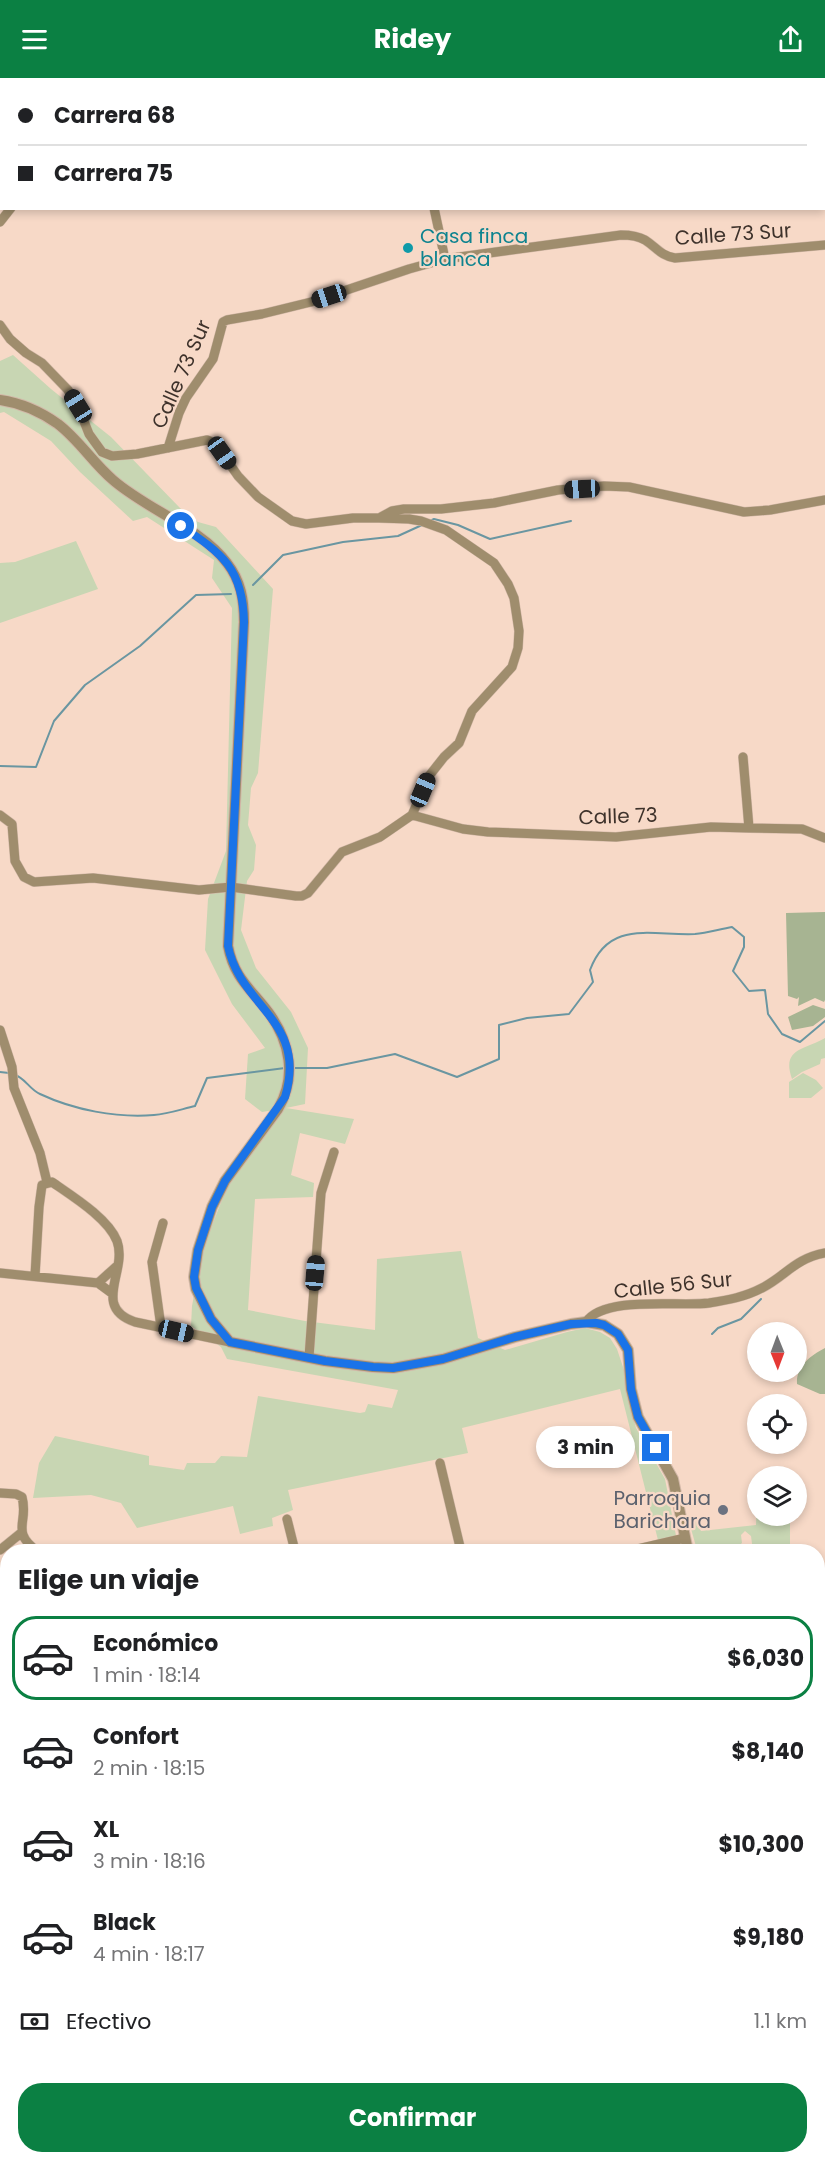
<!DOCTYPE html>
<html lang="es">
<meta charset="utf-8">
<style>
:root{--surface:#fff;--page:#f2f2f2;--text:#202124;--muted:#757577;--line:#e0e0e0;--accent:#0b8043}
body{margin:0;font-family:Poppins,sans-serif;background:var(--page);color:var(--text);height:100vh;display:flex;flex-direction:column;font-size:22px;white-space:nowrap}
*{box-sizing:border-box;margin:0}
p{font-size:20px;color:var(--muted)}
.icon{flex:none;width:33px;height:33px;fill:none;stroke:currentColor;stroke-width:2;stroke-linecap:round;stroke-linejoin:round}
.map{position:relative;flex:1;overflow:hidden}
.panel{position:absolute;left:0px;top:1466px;width:825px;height:620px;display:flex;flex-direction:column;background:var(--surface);border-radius:24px 24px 0 0;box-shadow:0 3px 9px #0003}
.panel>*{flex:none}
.guide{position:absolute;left:0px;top:0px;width:825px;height:132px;box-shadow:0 3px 9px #0003;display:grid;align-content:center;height:132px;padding:0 18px;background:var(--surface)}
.needle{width:39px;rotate:179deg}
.fabs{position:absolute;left:747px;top:1244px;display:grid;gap:12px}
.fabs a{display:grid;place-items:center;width:60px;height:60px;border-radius:50%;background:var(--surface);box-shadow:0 3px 9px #0003;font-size:30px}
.end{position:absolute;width:27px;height:27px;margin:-14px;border:8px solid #1a73e8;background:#fff;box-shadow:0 0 0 3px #fff}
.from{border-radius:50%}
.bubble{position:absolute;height:42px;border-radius:21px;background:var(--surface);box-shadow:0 3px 9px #0003;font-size:20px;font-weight:700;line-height:42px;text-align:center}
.car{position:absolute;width:18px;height:36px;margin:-18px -9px;border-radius:8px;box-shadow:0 0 4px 2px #0007;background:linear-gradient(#222 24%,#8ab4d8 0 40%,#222 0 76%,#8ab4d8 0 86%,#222 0)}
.guide b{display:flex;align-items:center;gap:21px;height:57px;font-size:22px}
.guide b+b{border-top:2px solid var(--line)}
.guide i{width:15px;height:15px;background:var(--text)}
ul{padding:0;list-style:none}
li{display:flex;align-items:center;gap:18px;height:84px;margin:0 12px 9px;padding:0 6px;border:3px solid transparent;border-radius:24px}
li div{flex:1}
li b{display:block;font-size:22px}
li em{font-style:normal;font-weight:700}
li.active{border-color:var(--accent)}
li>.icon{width:54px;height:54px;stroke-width:1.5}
h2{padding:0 18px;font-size:27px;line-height:72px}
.pay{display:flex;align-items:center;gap:15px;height:66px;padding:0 18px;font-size:22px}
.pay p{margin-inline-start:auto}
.button{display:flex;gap:12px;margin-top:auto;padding:12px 18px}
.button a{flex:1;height:69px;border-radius:24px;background:var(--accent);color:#fff;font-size:24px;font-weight:700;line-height:69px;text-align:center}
header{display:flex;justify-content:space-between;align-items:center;height:78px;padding:0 18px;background:var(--accent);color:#fff;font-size:27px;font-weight:700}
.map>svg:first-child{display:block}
.green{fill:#c8d6b3}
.forest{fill:#a7b492}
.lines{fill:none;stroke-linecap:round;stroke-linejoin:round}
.stream{stroke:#6a96a1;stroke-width:2}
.minor-casing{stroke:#d2b8a8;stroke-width:10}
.tertiary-casing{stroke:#d2b8a8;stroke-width:12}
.minor{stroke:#9f8d6d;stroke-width:9}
.tertiary{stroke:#9f8d6d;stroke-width:10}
.route{stroke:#1a73e8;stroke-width:8}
.culture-dot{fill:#0f9aa8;stroke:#f7d9c7;stroke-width:2}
.worship-dot{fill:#6b7280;stroke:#f7d9c7;stroke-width:2}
.labels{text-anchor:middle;stroke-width:4.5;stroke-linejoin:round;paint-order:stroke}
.street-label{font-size:20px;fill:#3e322b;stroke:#f7d9c7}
.culture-label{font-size:20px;fill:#0d838f;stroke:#f7d9c7;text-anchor:start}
.worship-label{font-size:20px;fill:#5b616d;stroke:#f7d9c7;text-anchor:end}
</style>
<header><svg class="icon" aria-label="menu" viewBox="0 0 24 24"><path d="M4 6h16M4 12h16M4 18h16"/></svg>Ridey<svg class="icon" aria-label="share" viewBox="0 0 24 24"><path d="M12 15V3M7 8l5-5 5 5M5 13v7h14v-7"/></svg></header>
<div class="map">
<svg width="825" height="2084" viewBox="0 0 825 2084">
<rect width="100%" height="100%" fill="#f7d9c7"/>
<path class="green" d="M13 277 51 311 111 359 180 430 198 444 216 449 273 511 258 695 251 710 248 747 256 767 254 792 247 803 241 852 256 890 291 934 308 970 305 1026 286 1030 354 1041 345 1066 300 1055 291 1097 314 1105 313 1119 255 1121 248 1232 305 1243 375 1252 377 1181 461 1173 478 1260 505 1272 567 1254 585 1250 600 1254 610 1260 617 1271 625 1295 626 1314 636 1350 665 1401 679 1473H656L658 1462 620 1311 462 1350 468 1375 288 1412 293 1432 272 1440 273 1448 240 1456 233 1428 137 1450 121 1425 91 1417 33 1420 39 1385 55 1358 149 1378V1387L184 1392 187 1385H215L221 1378 247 1379 258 1318 360 1335 365 1334 368 1326 392 1330 398 1312 227 1281 221 1269 191 1248 192 1228 202 1173 227 1109 280 1031 262 1034 245 1021 248 976 265 970 232 926 205 872 208 821 226 773 232 530 212 500 214 482 147 439 133 443 80 394 51 363 4 334 0 335V283Z
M76 463 98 511 0 545V485L15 484Z
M825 960V980L821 981 820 986 802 994 792 1001C781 970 805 972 825 960Z
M803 995 816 1002 823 1010 811 1020H789V1004Z
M757 1412 758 1437H790V1473H753L751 1458 745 1453 741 1457 742 1465C730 1476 712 1472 697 1472L688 1440 694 1439 701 1453 756 1447Z
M818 1640H825V1950L818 1945Z"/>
<path class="forest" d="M825 834V922L824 924 815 920 798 928 799 919 797 921 788 918 786 835Z
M813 927 825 931V939L813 948 792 952 788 939Z
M825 1270V1316H820L797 1306C796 1288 810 1278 825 1270Z"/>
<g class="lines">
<path class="stream" d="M430 443 434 441 458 447 490 461 571 443
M253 507 283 477 343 464 398 458 422 447
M0 688 36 689 54 643 85 607 140 568 196 517 231 516
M293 990H327L395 976 457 999 499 981V947L527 940 569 936 593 904 590 892C609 841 652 858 695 856 707 855 720 851 732 849L744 859V869L733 893 749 913 765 912 768 936 782 956 800 964 825 943
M0 994 9 995
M15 997C24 999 30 1012 40 1016 74 1032 116 1040 154 1037 168 1036 182 1031 195 1028L207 1000 285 990
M712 1256 718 1250 741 1241 761 1221"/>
<g class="minor-casing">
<path id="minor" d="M426 0V2
M51 2 52 0
M434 130 445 181
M0 144 11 130
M0 247 10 261 26 275 42 285 68 312 78 328 89 356 102 374 112 378 137 376 207 362 212 364 222 375 238 398 258 419 292 443 306 446 353 440H379L409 441 421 443 446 452 494 485 508 506 514 520 519 553 518 570 512 589 472 633 459 665 444 679 429 698 412 737
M168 370 179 335 186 320 213 281 223 244 227 242 262 236 311 224 409 191 445 181 621 157C629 157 638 158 645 162 656 169 661 178 675 180L825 167
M381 439 392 433 404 431H441L494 425 558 412 604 408 629 409 744 434 770 432 825 422
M743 679 749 750
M0 737 12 746 15 783 24 799 34 804 93 800 199 812 231 809 296 818H302L308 815 342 774 380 759 412 737
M412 737 463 751 488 754 616 759 711 749 749 750 802 751 825 760
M0 952 12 989 14 1010 40 1075 47 1104
M0 1195 98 1205 113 1216
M35 1198 39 1129 42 1107 52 1104C72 1118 108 1140 117 1163 128 1193 91 1229 135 1244L230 1264
M98 1205 118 1187
M586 1244C605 1217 679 1229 709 1225 728 1222 745 1219 762 1210 787 1197 794 1181 825 1175
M161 1249 152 1184 163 1145
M309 1279 321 1115 334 1074
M440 1385 461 1473
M0 1415 16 1416 22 1419C29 1444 10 1453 37 1473
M287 1441 295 1473
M0 1472 21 1455
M629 1473 685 1460
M818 1539 825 1540
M0 1605H8
M818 1635 825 1634
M818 1708 825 1677
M0 1900 8 1899
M53 2078 57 2080 75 2078
M108 2078 109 2084
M386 2078H414
M539 2078V2084
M769 2078 771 2084
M216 2084 265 2078"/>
</g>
<g class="tertiary-casing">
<path id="tertiary" d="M0 322C21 325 41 334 58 346 79 362 93 385 113 402 146 431 201 450 227 485 241 503 244 522 244 544L228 868C234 900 251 911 269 935 290 964 297 999 278 1031L225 1103 212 1129 198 1172 194 1199 196 1211 211 1241 230 1264 325 1283 373 1289 393 1290 443 1281 515 1259 571 1246 586 1244 604 1247 618 1256 628 1272 631 1311 638 1339 673 1401 688 1473
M818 1720 825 1730
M818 1959 825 1951
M807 2078 809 2084"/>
</g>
<use href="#minor" class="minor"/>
<use href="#tertiary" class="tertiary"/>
</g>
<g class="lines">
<path class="route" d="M181 448C223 476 243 491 244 544L228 868C240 929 308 943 285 1019L225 1103 212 1129 198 1172 194 1199 196 1210 211 1241 230 1264 325 1283 373 1289 393 1290 443 1281 515 1259 571 1246 596 1245 604 1247 618 1256 628 1272 631 1311 638 1339 656 1370"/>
</g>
<circle class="culture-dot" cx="408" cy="170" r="6"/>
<circle class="worship-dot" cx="723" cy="1432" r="6"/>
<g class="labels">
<g class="street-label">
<text transform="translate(733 156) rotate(-4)" y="7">Calle 73 Sur</text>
<text transform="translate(181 296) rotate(-66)" y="7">Calle 73 Sur</text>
<text transform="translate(618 738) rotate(-2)" y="7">Calle 73</text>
<text transform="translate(673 1207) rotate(-6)" y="7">Calle 56 Sur</text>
</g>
<g class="culture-label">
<text x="420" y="165">Casa finca<tspan x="420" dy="23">blanca</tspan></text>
</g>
<g class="worship-label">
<text x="711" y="1427">Parroquia<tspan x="711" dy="23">Barichara</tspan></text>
</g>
</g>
</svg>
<div class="fabs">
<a><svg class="needle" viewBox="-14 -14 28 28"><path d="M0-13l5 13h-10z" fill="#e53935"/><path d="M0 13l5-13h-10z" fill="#757577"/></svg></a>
<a><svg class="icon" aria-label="locate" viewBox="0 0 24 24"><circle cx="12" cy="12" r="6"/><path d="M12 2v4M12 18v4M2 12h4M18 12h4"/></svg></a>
<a><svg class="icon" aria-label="layers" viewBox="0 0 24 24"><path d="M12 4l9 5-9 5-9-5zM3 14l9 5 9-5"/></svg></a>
</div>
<i class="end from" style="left:181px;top:448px"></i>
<i class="end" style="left:656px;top:1370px"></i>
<div class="bubble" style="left:536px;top:1348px;width:99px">3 min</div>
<i class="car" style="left:329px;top:218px;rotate:252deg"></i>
<i class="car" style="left:78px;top:328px;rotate:328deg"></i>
<i class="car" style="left:222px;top:375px;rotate:145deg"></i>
<i class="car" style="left:582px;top:411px;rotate:267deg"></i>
<i class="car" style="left:423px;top:712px;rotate:23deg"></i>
<i class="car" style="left:315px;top:1195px;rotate:5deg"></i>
<i class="car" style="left:176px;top:1253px;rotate:103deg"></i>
<div class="guide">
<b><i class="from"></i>Carrera 68</b>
<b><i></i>Carrera 75</b>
</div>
<section class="panel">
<h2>Elige un viaje</h2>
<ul>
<li class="active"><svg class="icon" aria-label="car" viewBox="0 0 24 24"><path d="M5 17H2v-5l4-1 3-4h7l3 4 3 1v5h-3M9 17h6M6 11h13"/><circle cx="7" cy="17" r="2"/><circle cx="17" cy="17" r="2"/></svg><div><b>Económico</b><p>1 min · 18:14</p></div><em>$6,030</em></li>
<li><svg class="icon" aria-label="car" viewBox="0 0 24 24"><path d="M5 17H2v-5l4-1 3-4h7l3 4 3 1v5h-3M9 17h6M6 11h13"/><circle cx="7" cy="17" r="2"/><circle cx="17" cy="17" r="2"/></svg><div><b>Confort</b><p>2 min · 18:15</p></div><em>$8,140</em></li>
<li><svg class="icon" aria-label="car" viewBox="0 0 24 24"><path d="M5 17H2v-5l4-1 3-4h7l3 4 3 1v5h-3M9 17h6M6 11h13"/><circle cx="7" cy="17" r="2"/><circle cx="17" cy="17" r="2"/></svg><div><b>XL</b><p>3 min · 18:16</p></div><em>$10,300</em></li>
<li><svg class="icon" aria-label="car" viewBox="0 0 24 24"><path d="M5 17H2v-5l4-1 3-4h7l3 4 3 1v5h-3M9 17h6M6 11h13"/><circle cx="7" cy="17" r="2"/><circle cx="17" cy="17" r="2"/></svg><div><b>Black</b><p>4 min · 18:17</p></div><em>$9,180</em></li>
</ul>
<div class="pay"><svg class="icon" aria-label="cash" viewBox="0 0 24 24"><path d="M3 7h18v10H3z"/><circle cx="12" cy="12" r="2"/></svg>Efectivo<p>1.1 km</p></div>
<div class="button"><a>Confirmar</a></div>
</section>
</div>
